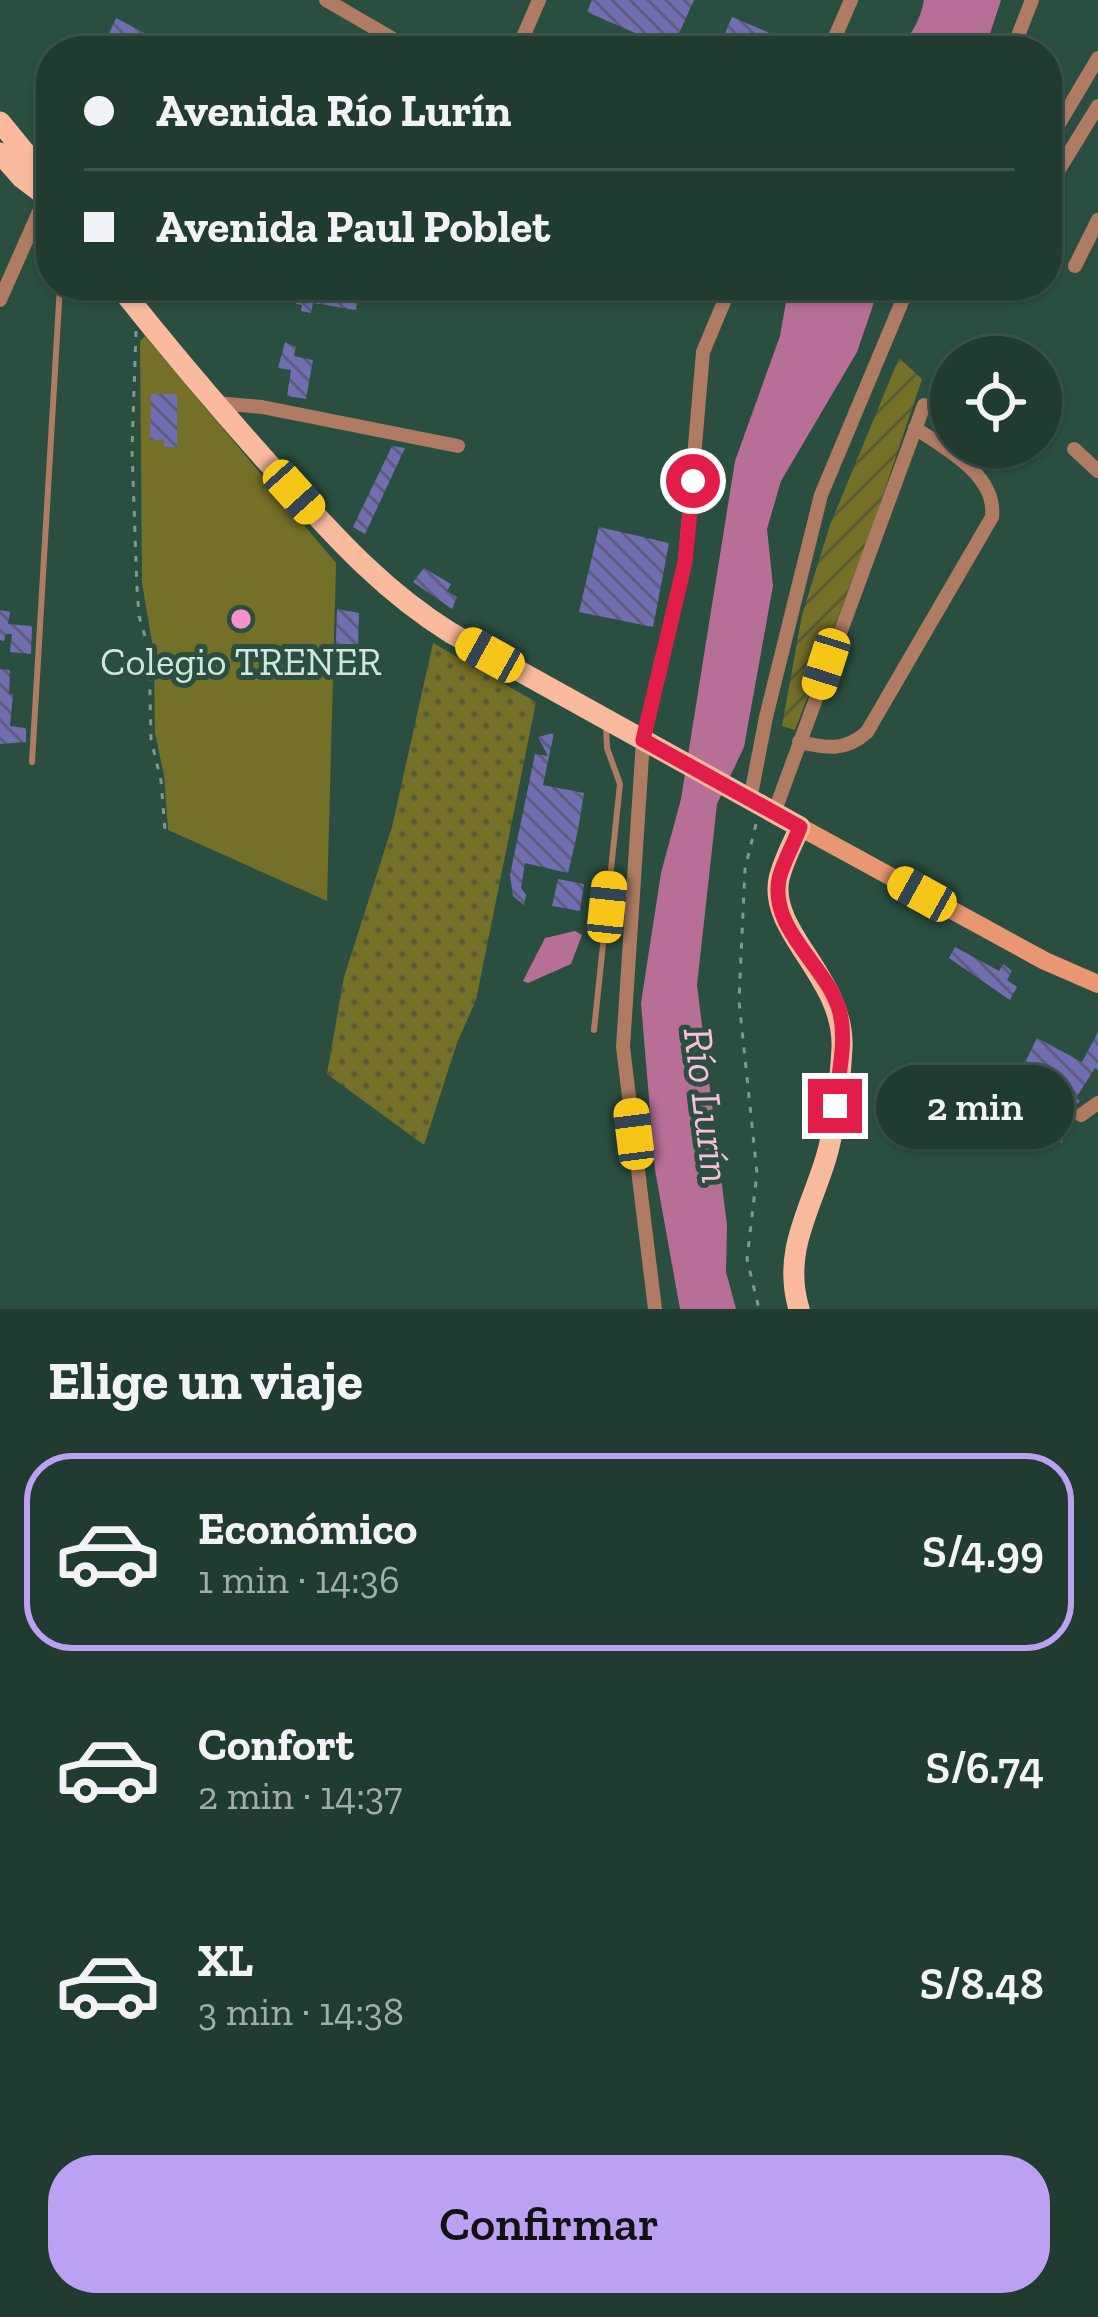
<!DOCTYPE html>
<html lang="es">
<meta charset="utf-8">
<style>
:root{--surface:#203b30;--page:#284238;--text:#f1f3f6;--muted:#a2adab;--line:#3d554c;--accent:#bca0f2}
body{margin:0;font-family:"Zilla Slab",serif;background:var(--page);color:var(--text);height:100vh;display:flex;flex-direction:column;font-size:45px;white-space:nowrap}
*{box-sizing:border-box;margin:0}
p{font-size:39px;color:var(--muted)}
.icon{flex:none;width:66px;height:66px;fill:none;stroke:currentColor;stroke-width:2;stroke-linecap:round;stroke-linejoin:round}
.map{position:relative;height:1309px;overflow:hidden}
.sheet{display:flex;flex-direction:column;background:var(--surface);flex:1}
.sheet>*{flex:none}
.top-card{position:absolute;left:36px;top:36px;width:1026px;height:264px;border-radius:48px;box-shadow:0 3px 9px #0004,0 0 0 3px var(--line);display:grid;align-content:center;height:264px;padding:0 48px;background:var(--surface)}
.buttons{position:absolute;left:930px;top:336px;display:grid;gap:24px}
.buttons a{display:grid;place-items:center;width:132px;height:132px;border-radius:50%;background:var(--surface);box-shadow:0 3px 9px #0004,0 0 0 3px var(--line);font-size:60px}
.end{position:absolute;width:54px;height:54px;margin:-27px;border:15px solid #e11d48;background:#fff;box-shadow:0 0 0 6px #fff}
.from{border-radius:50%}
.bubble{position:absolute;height:84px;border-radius:42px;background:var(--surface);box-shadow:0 3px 9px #0004,0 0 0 3px var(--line);font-size:39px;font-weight:600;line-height:84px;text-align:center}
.car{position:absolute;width:36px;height:72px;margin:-36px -18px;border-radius:15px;box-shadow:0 0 9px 3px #0007;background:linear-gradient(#f5c518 24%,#345 0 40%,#f5c518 0 76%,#345 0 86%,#f5c518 0)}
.top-card b{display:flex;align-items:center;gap:42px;height:114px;font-size:45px}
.top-card b+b{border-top:3px solid var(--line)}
.top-card i{width:30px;height:30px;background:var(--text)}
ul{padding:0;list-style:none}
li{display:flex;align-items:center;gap:36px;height:198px;margin:0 24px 18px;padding:0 24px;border:6px solid transparent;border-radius:48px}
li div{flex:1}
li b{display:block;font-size:45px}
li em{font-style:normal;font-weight:600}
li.on{border-color:var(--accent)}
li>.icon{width:108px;height:108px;stroke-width:1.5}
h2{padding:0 48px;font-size:54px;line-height:144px}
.cta{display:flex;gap:24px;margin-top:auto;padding:24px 48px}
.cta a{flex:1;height:138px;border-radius:48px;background:var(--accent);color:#111;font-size:48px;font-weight:600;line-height:138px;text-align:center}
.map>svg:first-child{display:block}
.park{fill:url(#park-dots)}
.garden{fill:url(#garden-furrows)}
.pitch{fill:#757028}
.water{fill:#b76f97}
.building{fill:url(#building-back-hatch)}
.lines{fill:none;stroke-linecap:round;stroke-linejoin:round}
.path{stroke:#7e9a8e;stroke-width:3;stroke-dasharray:6 9;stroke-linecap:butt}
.service{stroke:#af7b63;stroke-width:6}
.minor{stroke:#af7b63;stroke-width:14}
.secondary{stroke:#e99771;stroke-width:18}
.primary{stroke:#f9ba9d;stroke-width:21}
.route{stroke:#e11d48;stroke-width:15}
.poi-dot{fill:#f890cb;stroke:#2a4f40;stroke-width:4.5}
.labels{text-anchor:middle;stroke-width:10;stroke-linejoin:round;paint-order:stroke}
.poi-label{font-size:39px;fill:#d2e6dc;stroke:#2a4f40}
.water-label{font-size:42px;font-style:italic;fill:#fabddd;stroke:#2a4f40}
</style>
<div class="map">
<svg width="1098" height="1309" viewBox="0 0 1098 1309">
<defs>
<pattern id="park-dots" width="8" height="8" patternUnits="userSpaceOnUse" patternTransform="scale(3)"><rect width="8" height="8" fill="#757028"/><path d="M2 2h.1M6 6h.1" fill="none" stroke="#5a5a35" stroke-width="1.8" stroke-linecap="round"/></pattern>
<pattern id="garden-furrows" width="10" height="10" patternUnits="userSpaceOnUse" patternTransform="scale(3)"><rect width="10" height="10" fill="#757028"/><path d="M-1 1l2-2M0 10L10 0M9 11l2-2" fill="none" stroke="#5a5a35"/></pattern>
<pattern id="building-back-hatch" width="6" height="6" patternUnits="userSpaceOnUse" patternTransform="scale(3)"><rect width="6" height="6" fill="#726eb2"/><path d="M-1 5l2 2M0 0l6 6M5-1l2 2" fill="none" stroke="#5b5c80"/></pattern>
</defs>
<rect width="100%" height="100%" fill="#2a4f40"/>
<path class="park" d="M433 643 536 702 476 1000 457 1043 424 1145 327 1074 344 977 392 827Z"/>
<path class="garden" d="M899 358 922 379 873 525 795 730 782 726 802 615 830 525Z"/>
<path class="pitch" d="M145 336 336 563 327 901 168 830 164 775 155 734 154 654 142 583 140 341Z"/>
<path class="water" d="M924 0H1001L986 46 981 51H895C911 37 920 21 924 0Z
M789 285H880L857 352 781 481 767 529 773 586 744 747 717 804 697 985 727 1225 726 1272 736 1309H680L655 1170 641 1003 661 873 681 799 735 461 780 336Z
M575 931 582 935 571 964 528 983 523 981 545 938Z"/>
<path class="building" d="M592 0H694L672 49 587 12Z
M732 17 812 51H731L719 47Z
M116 18 152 37 147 51H101Z
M299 285 346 288 347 285H360L370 288 368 298 358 296 356 310 313 303 311 313 301 311 302 305 296 304Z
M285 342 296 347 294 356 313 360 306 399 287 396 291 370 278 368Z
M151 394H177V447H164V440H150Z
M392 446 405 448 365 534 353 527Z
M599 527 669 543 653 627 579 612Z
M424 568 451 584 447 591 457 597 452 609 413 582Z
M337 609 359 613 357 676 335 670Z
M0 610 10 612 8 624 32 626 31 654 10 652 12 634H6L4 641 0 640Z
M0 669 10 670 9 694H13L10 726 26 728V742L0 744Z
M554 733 543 785 584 793 578 830 568 873 525 863 521 888 526 895 524 905 513 896 510 875 535 754 548 756 538 737Z
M558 879 584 884 580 911 552 906Z
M955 947 999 971 1003 964 1012 971 1007 980 1017 987 1010 1000 949 958Z
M1098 1032V1070L1095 1068 1076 1098 1080 1101 1070 1111 1062 1143 1055 1139 1057 1129 1016 1101 1023 1085 1016 1081 1037 1038 1082 1062Z"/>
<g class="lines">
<path class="path" d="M136 331 132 450 137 588 139 616 149 650 151 739 161 781 165 830
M756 824 745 869 739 1001 757 1173 747 1259 759 1309"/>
<path class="service" d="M32 762 60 285
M594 1030 620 784 607 748 606 724"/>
<path class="minor" d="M326 0 414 51
M517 51 539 0
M829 51 851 0
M1012 51 1032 0
M1047 144 1098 58
M1047 189 1098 106
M1075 266 1098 220
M0 300 46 196
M216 403 262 407 458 446
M1074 449 1098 471
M799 742C826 748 845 752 867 732L992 517C997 475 945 448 915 428
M750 800 766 717 821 495 909 285
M774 813 924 405
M1081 1115 1098 1103
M655 1309 623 1047 643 741 685 562 703 352 731 285"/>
<path class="secondary" d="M800 827 1045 961 1098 984"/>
<path class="primary" d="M0 122 36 166 46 196
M0 153 22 178 47 197
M118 285C172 353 228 419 287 484 338 540 386 593 451 633L800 827C793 843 783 861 779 879 768 932 845 978 842 1048 840 1083 836 1124 826 1158 810 1211 782 1252 799 1309"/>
</g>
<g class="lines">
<path class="route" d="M693 481 685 562 643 740 800 827C794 844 783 862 779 879 769 931 829 967 840 1013 847 1042 838 1076 835 1106"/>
</g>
<circle class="poi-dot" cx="241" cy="619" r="12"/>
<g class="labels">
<g class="poi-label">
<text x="241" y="675">Colegio TRENER</text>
</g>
<g class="water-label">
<text transform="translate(708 1105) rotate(83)" y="15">Río Lurín</text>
</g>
</g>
</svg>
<div class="buttons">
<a><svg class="icon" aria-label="locate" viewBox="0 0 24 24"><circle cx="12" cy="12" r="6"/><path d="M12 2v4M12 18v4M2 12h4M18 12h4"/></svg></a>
</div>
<i class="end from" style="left:693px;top:481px"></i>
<i class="end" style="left:835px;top:1106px"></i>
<div class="bubble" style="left:876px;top:1065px;width:198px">2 min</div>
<i class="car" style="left:294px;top:492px;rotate:138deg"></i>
<i class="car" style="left:490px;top:655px;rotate:299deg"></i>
<i class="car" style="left:826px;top:664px;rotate:198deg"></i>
<i class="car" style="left:922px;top:894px;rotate:299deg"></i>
<i class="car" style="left:607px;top:907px;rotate:6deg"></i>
<i class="car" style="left:634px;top:1134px;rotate:353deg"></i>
<div class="top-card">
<b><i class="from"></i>Avenida Río Lurín</b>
<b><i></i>Avenida Paul Poblet</b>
</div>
</div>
<section class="sheet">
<h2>Elige un viaje</h2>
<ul>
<li class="on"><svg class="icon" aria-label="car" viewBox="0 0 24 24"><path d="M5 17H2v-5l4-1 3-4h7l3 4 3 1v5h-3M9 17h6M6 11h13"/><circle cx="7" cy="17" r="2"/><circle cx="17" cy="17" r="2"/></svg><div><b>Económico</b><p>1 min · 14:36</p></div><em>S/4.99</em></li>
<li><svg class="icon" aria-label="car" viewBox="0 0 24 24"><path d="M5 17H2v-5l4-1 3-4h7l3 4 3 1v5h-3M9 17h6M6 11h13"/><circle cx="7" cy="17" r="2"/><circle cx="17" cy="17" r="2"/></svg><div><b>Confort</b><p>2 min · 14:37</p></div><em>S/6.74</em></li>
<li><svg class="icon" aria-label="car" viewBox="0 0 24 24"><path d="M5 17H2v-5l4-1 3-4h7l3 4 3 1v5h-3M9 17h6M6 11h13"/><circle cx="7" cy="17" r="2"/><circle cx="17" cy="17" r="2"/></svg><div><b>XL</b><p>3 min · 14:38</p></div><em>S/8.48</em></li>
</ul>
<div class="cta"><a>Confirmar</a></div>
</section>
